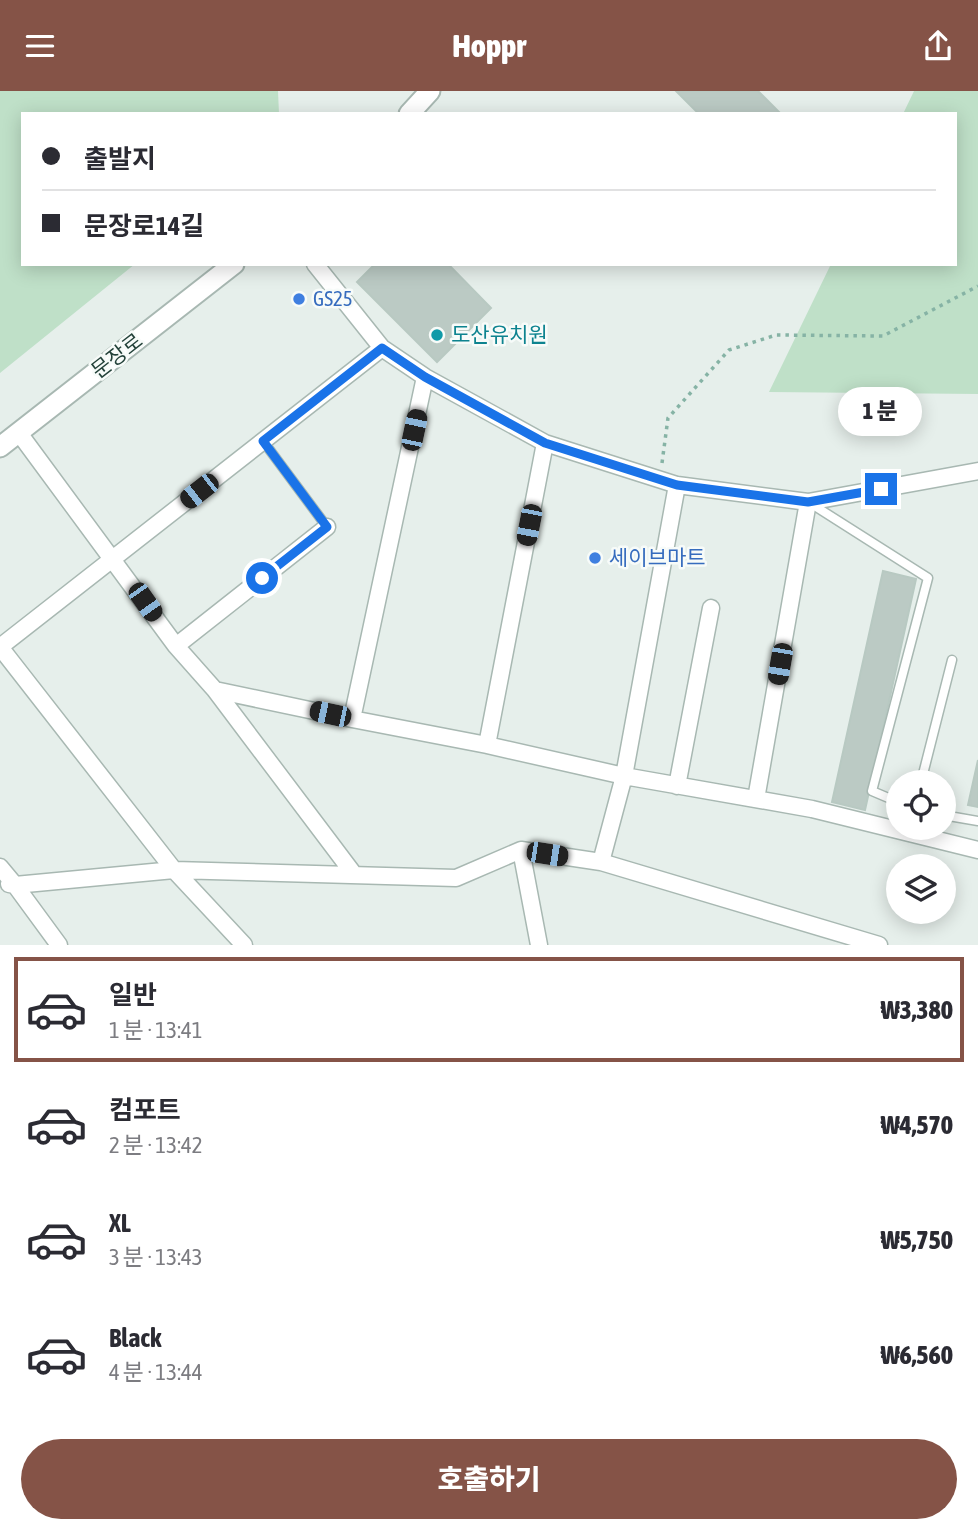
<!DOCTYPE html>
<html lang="ko">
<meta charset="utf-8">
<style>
:root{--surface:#fff;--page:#f7f7f7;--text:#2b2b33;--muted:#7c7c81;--line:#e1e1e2;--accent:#855347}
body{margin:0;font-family:"Asap Condensed","Noto Sans KR",sans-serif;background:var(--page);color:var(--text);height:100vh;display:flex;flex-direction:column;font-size:26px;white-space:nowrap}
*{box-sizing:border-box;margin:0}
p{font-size:23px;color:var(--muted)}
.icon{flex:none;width:38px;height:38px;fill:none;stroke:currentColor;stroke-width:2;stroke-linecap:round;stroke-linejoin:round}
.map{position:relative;height:854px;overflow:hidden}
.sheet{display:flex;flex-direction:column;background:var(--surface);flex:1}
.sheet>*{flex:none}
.banner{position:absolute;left:21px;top:21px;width:936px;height:154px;border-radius:0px;box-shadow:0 4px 18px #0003;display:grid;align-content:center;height:154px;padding:0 21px;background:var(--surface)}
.buttons{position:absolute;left:886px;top:679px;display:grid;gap:14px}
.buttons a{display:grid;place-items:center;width:70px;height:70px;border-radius:50%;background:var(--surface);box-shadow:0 4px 18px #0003;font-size:35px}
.end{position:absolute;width:32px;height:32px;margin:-16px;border:9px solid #1a73e8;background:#fff;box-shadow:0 0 0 4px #fff}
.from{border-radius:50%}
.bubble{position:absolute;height:49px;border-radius:24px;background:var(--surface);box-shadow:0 4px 18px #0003;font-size:23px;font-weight:800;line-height:49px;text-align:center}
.car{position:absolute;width:21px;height:42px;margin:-21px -10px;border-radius:9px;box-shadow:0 0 5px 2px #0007;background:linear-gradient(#222 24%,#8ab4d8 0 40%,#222 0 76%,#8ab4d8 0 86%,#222 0)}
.banner b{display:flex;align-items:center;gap:24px;height:66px;font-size:26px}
.banner b+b{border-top:2px solid var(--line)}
.banner i{width:18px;height:18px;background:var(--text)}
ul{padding:12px 0 0;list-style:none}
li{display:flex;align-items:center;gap:21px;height:105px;margin:0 14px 10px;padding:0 7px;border:4px solid transparent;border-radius:0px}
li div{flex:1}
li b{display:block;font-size:26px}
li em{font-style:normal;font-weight:800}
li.current{border-color:var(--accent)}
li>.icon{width:63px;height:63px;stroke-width:1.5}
.primary-button{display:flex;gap:14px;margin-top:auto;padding:14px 21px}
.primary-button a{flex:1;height:80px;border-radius:42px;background:var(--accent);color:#fff;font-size:28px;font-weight:800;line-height:80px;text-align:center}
header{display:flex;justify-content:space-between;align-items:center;height:91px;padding:0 21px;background:var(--accent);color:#fff;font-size:32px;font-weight:800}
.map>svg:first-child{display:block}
.green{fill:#bfe0c8}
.building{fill:#bbcac4;stroke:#b8c9c2;stroke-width:2}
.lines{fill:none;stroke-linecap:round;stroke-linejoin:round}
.service-casing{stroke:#a8b8b2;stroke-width:11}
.minor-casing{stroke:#a8b8b2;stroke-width:19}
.tertiary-casing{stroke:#a8b8b2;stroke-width:23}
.path{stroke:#86b3a5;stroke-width:3.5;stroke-dasharray:3.5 5;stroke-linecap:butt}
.service{stroke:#fff;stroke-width:8}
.minor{stroke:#fff;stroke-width:16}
.tertiary{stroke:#fff;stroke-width:19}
.route{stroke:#1a73e8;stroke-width:9}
.shop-dot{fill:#3f7fe0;stroke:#f7fbf9;stroke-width:2.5}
.culture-dot{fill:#0f9aa8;stroke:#f7fbf9;stroke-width:2.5}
.labels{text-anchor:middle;stroke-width:5;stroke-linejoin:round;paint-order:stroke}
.shop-label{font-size:21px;fill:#366cbe;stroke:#f7fbf9;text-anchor:start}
.culture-label{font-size:21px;fill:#0d838f;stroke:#f7fbf9;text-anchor:start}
.street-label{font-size:21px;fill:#24423a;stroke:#f7fbf9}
</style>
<header><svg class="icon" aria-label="menu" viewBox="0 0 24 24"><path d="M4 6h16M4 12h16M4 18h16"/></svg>Hoppr<svg class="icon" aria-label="share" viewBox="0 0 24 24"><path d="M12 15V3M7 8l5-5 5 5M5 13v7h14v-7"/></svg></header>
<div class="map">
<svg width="978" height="854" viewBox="0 0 978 854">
<rect width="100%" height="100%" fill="#e6efeb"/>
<path class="green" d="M0 0H278L279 23H23V173H135L0 282Z
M914 0H978V303L769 301 831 173H956V23H903Z"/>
<path class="building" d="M676 0H758L781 23H699Z
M375 173H448L491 217 437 271 357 191Z
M883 480 916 488 865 719 832 711Z
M978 669V716L968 714Z"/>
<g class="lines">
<g class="service-casing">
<path id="service" d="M263 350 327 436
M810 412 928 487 872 700 898 711
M921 691 952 569
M943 724 978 730"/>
</g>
<g class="minor-casing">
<path id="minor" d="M315 173 382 257 425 286 545 352 677 394 808 411 978 380
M19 342 176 555 215 599 352 628 425 286
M176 555 327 436
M0 556 382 257
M0 556 174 779 15 794 0 776
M215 599 353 782
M352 628 487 654 624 685 677 394
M487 654 545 352
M677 695 711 517
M756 708 808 411
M521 759 539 854
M601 771 624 685 812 718 978 759
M174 779 456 787 521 759 601 771 879 854
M174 779 244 854
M9 793 15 794 59 854"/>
</g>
<g class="tertiary-casing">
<path id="tertiary" d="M409 23 430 0
M0 356 234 173"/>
</g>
<path class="path" d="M662 372 668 327 729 259 776 244 883 245 978 195"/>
<use href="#service" class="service"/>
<use href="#minor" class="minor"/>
<use href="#tertiary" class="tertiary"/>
</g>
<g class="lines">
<path class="route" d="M262 487 327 436 263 350 382 257 425 286 545 352 677 394 808 411 881 398"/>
</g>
<g class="shop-dot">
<circle cx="299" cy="208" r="7"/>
<circle cx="595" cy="467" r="7"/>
</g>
<circle class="culture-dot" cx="437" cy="244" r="7"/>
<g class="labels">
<g class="shop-label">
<text x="313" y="215">GS25</text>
<text x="609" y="474">세이브마트</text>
</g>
<g class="culture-label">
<text x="451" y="251">도산유치원</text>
</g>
<g class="street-label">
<text transform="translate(117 265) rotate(-38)" y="7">문장로</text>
</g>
</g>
</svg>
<div class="buttons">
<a><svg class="icon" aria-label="locate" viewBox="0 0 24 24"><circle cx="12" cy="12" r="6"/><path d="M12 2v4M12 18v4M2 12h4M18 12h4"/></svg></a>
<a><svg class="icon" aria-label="layers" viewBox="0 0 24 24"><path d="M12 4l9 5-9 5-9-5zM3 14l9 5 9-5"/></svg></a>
</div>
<i class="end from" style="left:262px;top:487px"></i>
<i class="end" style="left:881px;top:398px"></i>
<div class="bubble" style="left:838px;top:296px;width:84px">1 분</div>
<i class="car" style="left:414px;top:339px;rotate:12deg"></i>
<i class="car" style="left:199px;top:400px;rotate:232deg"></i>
<i class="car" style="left:529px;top:434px;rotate:191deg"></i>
<i class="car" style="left:145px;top:511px;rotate:145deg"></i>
<i class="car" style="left:780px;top:573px;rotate:190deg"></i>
<i class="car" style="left:330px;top:623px;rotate:282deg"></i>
<i class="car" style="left:547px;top:763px;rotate:99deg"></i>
<div class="banner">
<b><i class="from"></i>출발지</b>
<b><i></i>문장로14길</b>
</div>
</div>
<section class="sheet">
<ul>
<li class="current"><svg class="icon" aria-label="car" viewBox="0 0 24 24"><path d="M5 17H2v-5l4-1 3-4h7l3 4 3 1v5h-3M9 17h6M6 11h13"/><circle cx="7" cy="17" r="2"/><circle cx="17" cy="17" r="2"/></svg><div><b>일반</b><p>1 분 · 13:41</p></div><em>₩3,380</em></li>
<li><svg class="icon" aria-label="car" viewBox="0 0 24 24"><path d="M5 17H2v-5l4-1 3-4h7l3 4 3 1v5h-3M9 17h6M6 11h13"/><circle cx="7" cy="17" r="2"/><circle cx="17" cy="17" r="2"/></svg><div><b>컴포트</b><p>2 분 · 13:42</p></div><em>₩4,570</em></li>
<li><svg class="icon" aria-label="car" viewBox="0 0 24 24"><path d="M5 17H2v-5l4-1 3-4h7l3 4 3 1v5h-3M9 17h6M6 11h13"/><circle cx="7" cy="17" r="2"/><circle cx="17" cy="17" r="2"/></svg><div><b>XL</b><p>3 분 · 13:43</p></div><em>₩5,750</em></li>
<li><svg class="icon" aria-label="car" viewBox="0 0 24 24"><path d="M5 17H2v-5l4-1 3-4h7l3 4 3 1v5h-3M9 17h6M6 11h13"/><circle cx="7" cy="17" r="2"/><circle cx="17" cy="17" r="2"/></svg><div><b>Black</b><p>4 분 · 13:44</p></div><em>₩6,560</em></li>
</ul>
<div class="primary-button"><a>호출하기</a></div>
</section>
